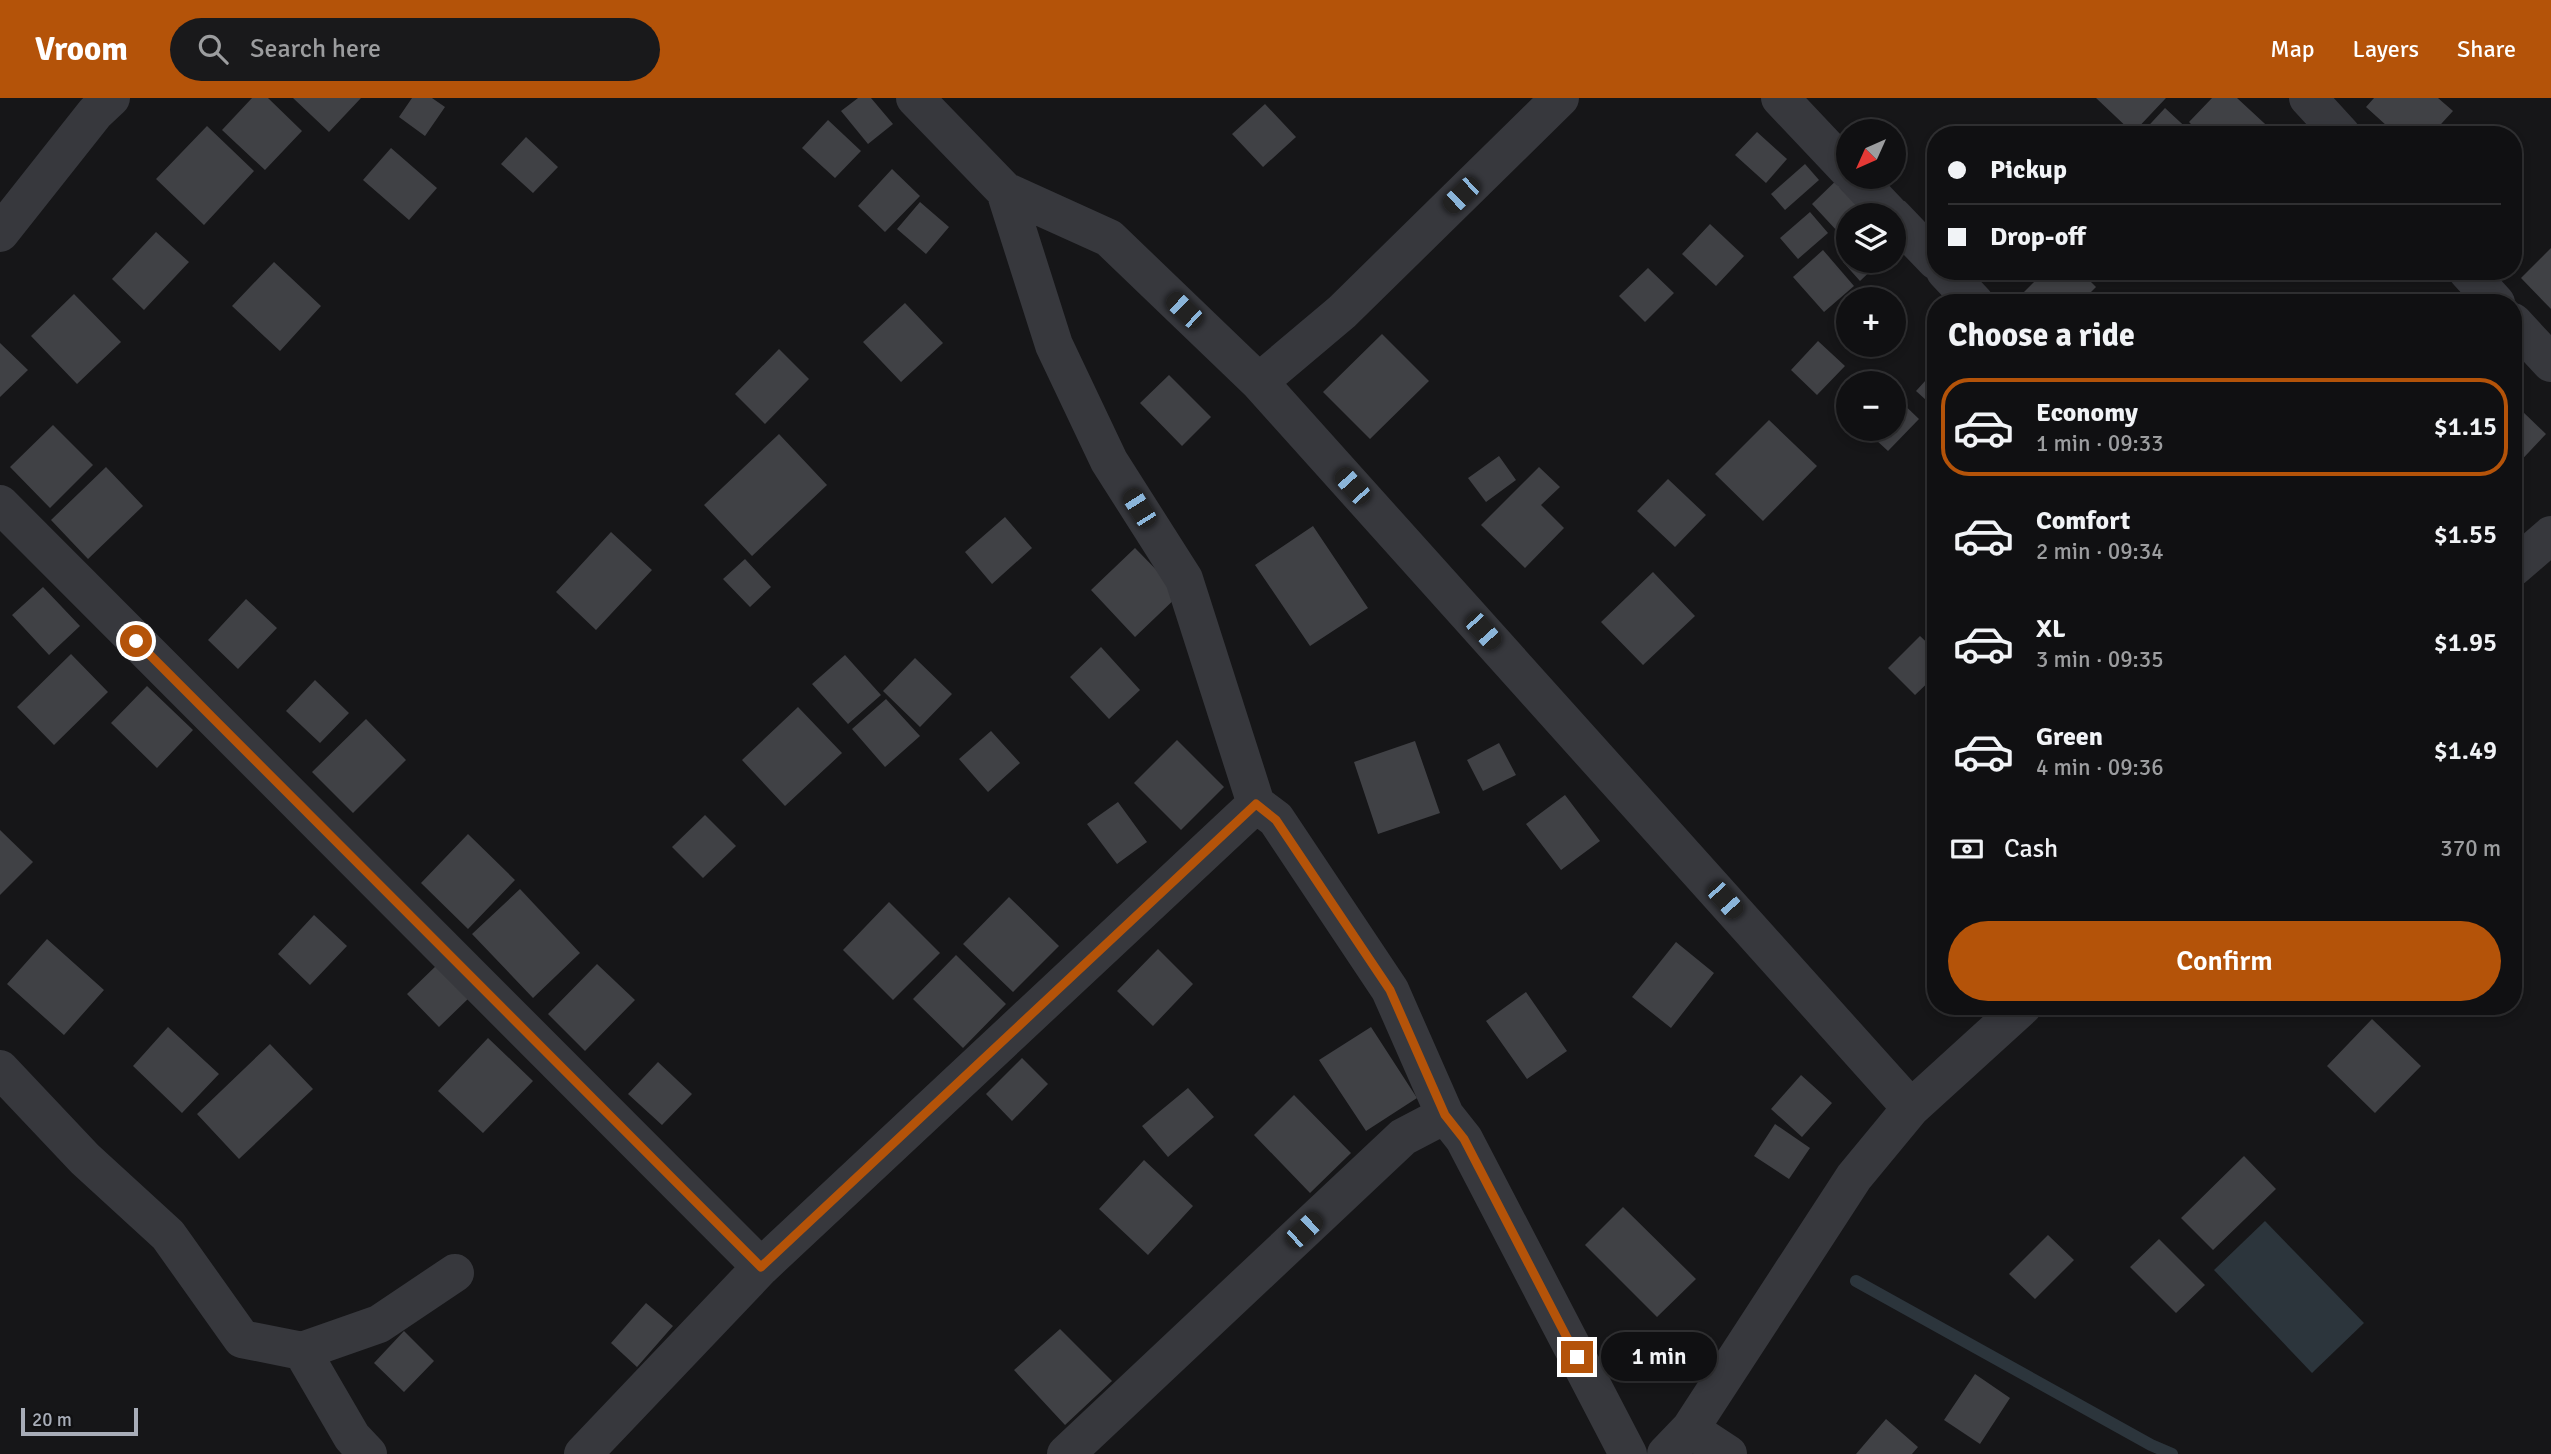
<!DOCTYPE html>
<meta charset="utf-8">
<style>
:root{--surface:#101012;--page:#19191b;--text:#f1f3f6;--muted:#9c9d9f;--line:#303032;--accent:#b45309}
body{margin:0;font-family:Signika,sans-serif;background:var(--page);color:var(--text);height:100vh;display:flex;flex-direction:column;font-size:26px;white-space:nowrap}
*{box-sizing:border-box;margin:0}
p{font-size:23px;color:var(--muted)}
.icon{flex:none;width:38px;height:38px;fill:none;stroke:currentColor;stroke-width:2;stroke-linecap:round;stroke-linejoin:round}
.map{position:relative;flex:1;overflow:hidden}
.sheet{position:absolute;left:1927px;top:196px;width:595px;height:721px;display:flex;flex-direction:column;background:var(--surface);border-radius:28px;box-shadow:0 4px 10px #0003,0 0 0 2px var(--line)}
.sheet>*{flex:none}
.banner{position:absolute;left:1927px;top:28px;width:595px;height:154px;border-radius:28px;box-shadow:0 4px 10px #0003,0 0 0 2px var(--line);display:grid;align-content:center;height:154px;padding:0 21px;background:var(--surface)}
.needle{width:46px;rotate:225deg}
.controls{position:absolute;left:1836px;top:21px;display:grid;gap:14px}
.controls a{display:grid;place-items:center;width:70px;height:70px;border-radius:50%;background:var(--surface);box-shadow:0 4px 10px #0003,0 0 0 2px var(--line);font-size:35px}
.scale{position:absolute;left:21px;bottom:18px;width:117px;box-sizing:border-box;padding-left:7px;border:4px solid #a8adb8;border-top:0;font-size:19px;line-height:24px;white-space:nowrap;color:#a8adb8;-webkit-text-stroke:5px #111113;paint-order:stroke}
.end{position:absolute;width:32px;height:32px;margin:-16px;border:9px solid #b45309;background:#fff;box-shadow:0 0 0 4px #fff}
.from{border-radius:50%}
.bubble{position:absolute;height:49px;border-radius:24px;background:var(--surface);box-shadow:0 4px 10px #0003,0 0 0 2px var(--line);font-size:23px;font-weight:600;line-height:49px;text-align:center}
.car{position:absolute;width:21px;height:42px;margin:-21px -10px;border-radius:9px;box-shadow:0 0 5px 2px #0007;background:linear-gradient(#222 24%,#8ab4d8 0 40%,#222 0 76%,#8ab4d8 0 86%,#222 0)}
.banner b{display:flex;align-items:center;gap:24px;height:66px;font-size:26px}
.banner b+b{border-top:2px solid var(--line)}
.banner i{width:18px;height:18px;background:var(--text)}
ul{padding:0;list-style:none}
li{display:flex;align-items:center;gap:21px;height:98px;margin:0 14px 10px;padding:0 7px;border:4px solid transparent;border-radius:28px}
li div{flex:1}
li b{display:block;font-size:26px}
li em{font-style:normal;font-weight:600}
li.on{border-color:var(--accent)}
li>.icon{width:63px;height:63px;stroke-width:1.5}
h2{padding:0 21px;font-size:32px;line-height:84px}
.pay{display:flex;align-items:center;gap:18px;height:77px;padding:0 21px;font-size:26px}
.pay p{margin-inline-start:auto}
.primary-button{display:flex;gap:14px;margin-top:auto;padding:14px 21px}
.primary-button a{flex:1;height:80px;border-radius:42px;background:var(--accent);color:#fff;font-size:28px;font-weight:600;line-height:80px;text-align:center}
header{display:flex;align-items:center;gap:42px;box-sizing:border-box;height:98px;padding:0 35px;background:var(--accent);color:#fff}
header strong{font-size:33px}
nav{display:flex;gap:38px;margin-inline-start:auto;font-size:24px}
.search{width:490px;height:63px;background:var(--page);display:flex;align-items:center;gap:18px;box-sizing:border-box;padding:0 24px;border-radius:38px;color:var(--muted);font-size:26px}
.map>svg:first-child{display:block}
.water{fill:#2c353c}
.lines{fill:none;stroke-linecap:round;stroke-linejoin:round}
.stream{stroke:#2c353c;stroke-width:12}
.building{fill:#404145}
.minor{stroke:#37383d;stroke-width:38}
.route{stroke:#b45309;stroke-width:9}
</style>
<header>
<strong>Vroom</strong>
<div class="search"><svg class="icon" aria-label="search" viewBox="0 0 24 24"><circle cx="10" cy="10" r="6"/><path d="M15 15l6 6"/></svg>Search here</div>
<nav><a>Map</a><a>Layers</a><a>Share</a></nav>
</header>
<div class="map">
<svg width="2551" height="1356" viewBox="0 0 2551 1356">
<rect width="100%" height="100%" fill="#161618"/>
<path class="water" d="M2265 1123 2364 1225 2312 1275 2214 1172Z"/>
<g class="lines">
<path class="stream" d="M1856 1183 2151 1347 2172 1356"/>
</g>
<path class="building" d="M252 0H268L302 33 265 72 222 32Z
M293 0H361L329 34Z
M412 0H432L445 9 425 38 399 19Z
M858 0H871L893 26 868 46 841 13Z
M2096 0H2166L2133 35Z
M2212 0H2237L2277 37H2202L2189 24Z
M2374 0H2438L2453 13 2431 37H2397L2366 9Z
M1265 6 1296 39 1263 69 1232 36Z
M2165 10 2194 37H2140Z
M828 22 861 53 835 80 802 50Z
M207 28 254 73 204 127 156 81Z
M1757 34 1787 61 1766 85 1735 57Z
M526 39 558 69 533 95 501 66Z
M391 50 437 90 409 122 363 82Z
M1805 66 1819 82 1785 112 1771 96Z
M892 71 920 98 885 134 858 108Z
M1846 73 1873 101 1855 117H1848V124L1838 134 1812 106Z
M920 104 949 129 926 156 897 131Z
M1810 114 1828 135 1798 161 1780 140Z
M1710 126 1744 158 1716 188 1682 156Z
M156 134 189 164 144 212 112 181Z
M2551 150V211L2521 180Z
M1823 152 1854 188 1824 214 1793 179Z
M1848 159V163H1881L1860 183 1843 164Z
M274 164 321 208 280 253 232 208Z
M1648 170 1674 195 1645 224 1619 198Z
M2045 173H2080L2096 189 2080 205H2023L2018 200Z
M74 196 121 244 77 286 31 238Z
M905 205 943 245 901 284 863 244Z
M1382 236 1429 283 1370 341 1323 294Z
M1818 243 1845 268 1817 297 1791 272Z
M0 245 28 272 0 299Z
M779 251 809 281 765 326 735 296Z
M1936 271V311L1916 293Z
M1169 277 1211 319 1182 348 1140 305Z
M1894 297 1919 321 1888 353 1864 331H1894Z
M2521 312 2546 336 2513 371V320Z
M1769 322 1817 368 1763 423 1715 376Z
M53 327 93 367 50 410 10 369Z
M779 336 827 387 752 458 704 407Z
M1499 358 1516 382 1486 404 1468 380Z
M106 369 143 408 88 461 51 422Z
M1539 369 1560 389 1541 407 1564 430 1525 470 1481 427Z
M1668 381 1706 417 1675 449 1637 413Z
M1005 419 1032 450 992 486 965 454Z
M1313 428 1368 510 1310 548 1255 467Z
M611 434 652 472 596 532 556 494Z
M1135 450 1180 496 1135 539 1091 492Z
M745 461 771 489 750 509 723 481Z
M1653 474 1695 518 1643 567 1601 524Z
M43 489 80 528 49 557 12 517Z
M246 501 277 530 238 571 208 542Z
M1920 538 1936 553V577L1915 597 1888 570Z
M1101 549 1140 592 1109 621 1070 579Z
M71 556 108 594 54 647 17 609Z
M845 557 881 597 848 626 812 586Z
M915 560 952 596 920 629 883 593Z
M315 582 349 615 320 645 286 613Z
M147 588 193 632 157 670 111 625Z
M886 601 920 638 885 669 852 631Z
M798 609 842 655 785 708 742 662Z
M366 621 406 662 353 715 312 674Z
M991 633 1020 665 988 694 959 661Z
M1177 642 1224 689 1181 732 1134 685Z
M1415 643 1440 715 1378 736 1354 664Z
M1499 645 1516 677 1483 693 1467 662Z
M1565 697 1600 743 1561 772 1526 726Z
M1118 704 1147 744 1117 766 1087 726Z
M705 717 736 748 703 780 672 749Z
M0 732 33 764 0 797Z
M468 736 515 782 468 831 421 785Z
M520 791 580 855 533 900 472 836Z
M1009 799 1059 848 1013 894 963 846Z
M889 804 940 855 893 902 843 852Z
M314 817 347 848 310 887 278 856Z
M47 841 104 892 64 937 7 886Z
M1676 844 1714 875 1671 930 1632 899Z
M1158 851 1193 886 1153 928 1117 893Z
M956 857 1006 906 963 950 913 901Z
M439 865 471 898 439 929 407 896Z
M597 866 635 902 585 953 548 916Z
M1526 894 1567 953 1527 981 1486 923Z
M2372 921 2421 968 2375 1015 2327 968Z
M168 929 219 976 182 1015 133 968Z
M1371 929 1417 1000 1366 1033 1319 962Z
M488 940 533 983 483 1035 438 993Z
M270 946 313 991 239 1061 197 1016Z
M1022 960 1048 986 1012 1023 986 996Z
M658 964 692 996 662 1027 628 996Z
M1801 977 1832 1005 1802 1039 1771 1011Z
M1188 990 1214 1019 1168 1059 1142 1028Z
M1294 997 1351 1055 1310 1095 1254 1037Z
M1775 1026 1810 1050 1789 1081 1754 1058Z
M2244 1058 2276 1091 2213 1152 2181 1120Z
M1144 1062 1193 1108 1148 1157 1099 1111Z
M1623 1109 1696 1181 1657 1219 1585 1147Z
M2048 1137 2074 1162 2035 1201 2009 1176Z
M2159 1141 2205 1187 2176 1215 2130 1169Z
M646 1205 673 1228 637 1269 611 1245Z
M1060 1231 1112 1283 1065 1327 1014 1272Z
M404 1233 434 1263 404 1294 374 1265Z
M1975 1276 2010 1300 1980 1346 1944 1322Z
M1886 1321 1918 1349 1912 1356H1856Z"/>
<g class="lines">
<path class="minor" d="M915 0 1005 93 1109 140 1259 284 1342 214 1560 0
M1780 0 1848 72
M2308 0 2342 37
M1855 79 1891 117
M1005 93 1054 247 1109 363 1184 481 1256 706 1276 721 1390 892 1445 1017 1464 1041 1628 1356
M1894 119 1936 163
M0 135 95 15 111 0
M1945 173 1975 205
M2467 173 2496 205
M2513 224 2551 265
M1259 284 1911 1010 1854 1079 1690 1331 1666 1356
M0 406 761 1169
M2513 470 2551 437
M0 971 85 1061 168 1137 242 1241 302 1253 379 1226 455 1175
M1911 1010 2023 908
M302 1253 352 1339 368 1356
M1690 1331 1728 1356
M583 1356 761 1169 1256 706
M1066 1356 1403 1039 1445 1017"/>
</g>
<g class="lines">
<path class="route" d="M136 543 761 1169 1256 706 1276 722 1390 892 1445 1017 1464 1041 1577 1259"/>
</g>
</svg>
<div class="controls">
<a><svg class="needle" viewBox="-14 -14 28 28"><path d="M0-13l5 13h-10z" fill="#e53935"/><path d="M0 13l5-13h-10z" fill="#9c9d9f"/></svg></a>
<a><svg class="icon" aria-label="layers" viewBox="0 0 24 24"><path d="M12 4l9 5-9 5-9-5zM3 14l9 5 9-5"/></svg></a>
<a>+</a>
<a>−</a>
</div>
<div class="scale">20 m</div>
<i class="end from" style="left:136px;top:543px"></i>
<i class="end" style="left:1577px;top:1259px"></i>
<div class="bubble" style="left:1601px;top:1234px;width:116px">1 min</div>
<i class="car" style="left:1461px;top:97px;rotate:226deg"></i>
<i class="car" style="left:1184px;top:212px;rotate:314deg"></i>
<i class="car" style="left:1352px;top:388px;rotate:318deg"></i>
<i class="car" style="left:1139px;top:410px;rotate:328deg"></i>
<i class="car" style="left:1483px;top:533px;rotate:138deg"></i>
<i class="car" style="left:1725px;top:802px;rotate:138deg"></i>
<i class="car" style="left:1304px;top:1132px;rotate:47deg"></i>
<div class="banner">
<b><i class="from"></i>Pickup</b>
<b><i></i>Drop-off</b>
</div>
<section class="sheet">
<h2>Choose a ride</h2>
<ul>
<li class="on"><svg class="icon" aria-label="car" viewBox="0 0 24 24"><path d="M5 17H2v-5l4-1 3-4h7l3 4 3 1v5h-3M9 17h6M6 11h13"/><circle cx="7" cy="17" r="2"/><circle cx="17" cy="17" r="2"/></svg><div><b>Economy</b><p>1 min · 09:33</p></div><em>$1.15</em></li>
<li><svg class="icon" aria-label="car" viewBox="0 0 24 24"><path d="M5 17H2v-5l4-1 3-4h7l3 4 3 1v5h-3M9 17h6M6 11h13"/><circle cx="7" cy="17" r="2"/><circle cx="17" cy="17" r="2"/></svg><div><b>Comfort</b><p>2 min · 09:34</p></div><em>$1.55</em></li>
<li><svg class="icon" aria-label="car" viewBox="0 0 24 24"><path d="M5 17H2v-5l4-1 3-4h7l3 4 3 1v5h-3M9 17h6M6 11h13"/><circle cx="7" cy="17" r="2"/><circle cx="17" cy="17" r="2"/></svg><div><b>XL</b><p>3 min · 09:35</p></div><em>$1.95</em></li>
<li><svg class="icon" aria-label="car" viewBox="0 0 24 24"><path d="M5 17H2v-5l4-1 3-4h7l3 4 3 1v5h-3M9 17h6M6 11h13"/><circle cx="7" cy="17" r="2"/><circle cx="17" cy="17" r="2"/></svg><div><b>Green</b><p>4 min · 09:36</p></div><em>$1.49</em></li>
</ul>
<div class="pay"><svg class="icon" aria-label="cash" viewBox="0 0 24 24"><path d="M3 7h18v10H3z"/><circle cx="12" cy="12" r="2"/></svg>Cash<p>370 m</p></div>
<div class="primary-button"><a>Confirm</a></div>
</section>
</div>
